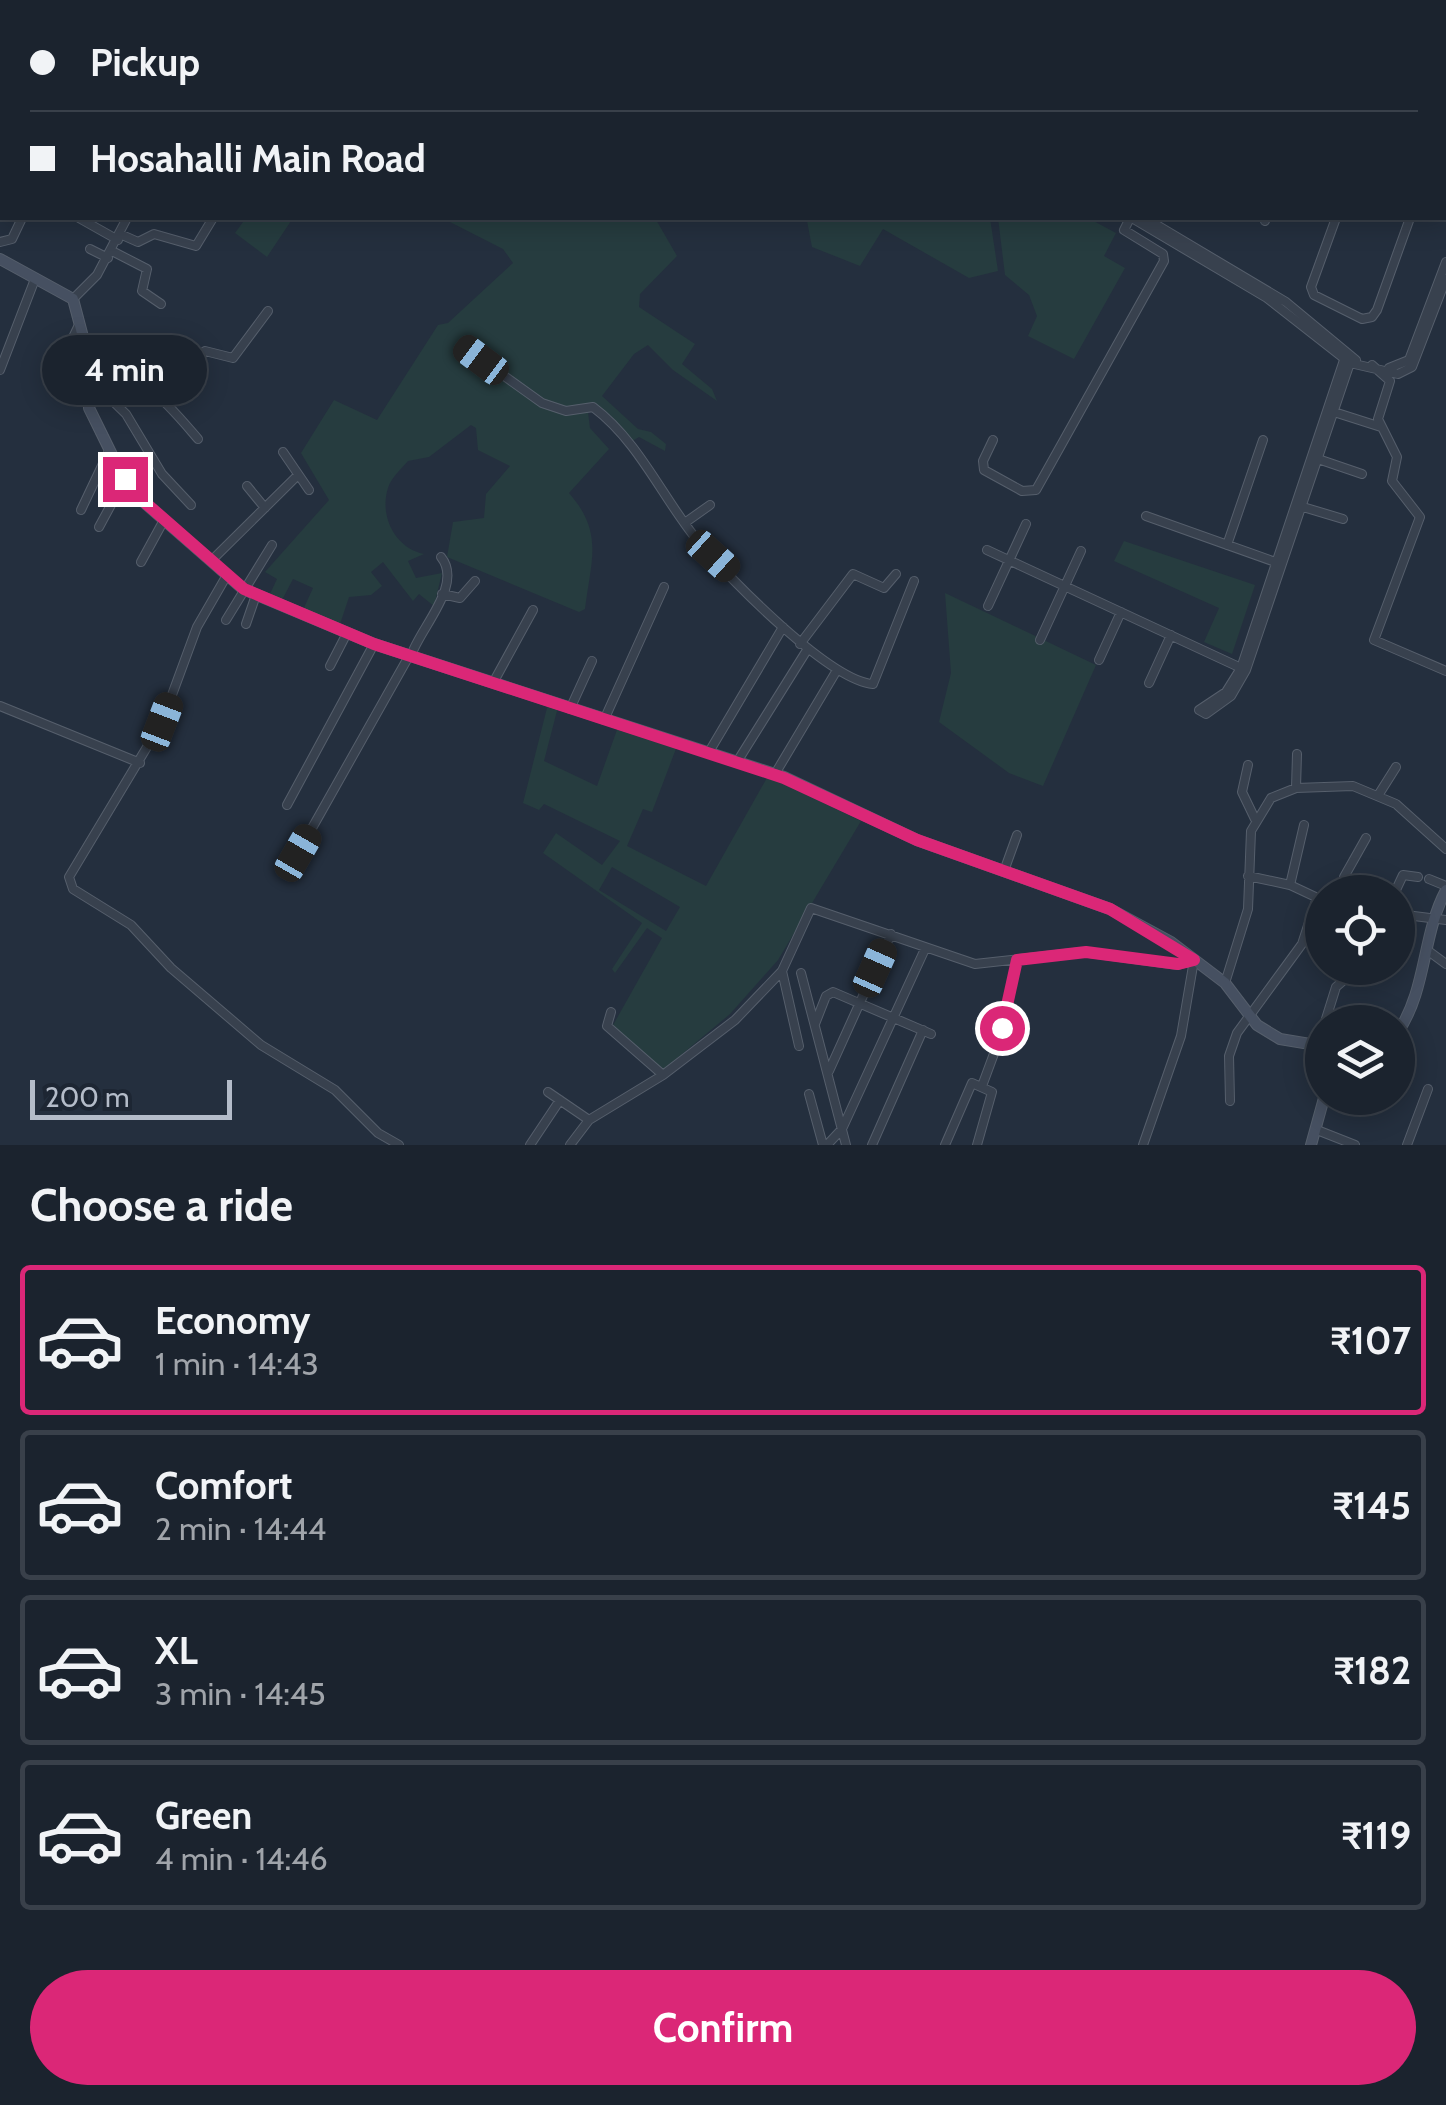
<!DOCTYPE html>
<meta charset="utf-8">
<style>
:root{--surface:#1b232e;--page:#282f3a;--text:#f1f3f6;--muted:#a0a4aa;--line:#39404a;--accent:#db2777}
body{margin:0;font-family:Cabin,sans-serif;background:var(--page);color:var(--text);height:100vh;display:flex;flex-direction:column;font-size:38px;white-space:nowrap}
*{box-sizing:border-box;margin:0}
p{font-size:32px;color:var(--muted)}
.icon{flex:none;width:55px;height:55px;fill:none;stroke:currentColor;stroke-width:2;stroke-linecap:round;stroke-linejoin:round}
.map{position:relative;height:1145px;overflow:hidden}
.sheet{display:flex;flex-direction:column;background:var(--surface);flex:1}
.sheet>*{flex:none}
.hud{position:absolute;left:0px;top:0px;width:1448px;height:220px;box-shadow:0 5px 25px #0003,0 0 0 2px var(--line);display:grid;align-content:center;height:220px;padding:0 30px;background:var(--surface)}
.tools{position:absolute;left:1305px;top:875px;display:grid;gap:20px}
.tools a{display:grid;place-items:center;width:110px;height:110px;border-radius:50%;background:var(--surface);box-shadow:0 5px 25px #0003,0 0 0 2px var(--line);font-size:50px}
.scale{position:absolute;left:30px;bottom:25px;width:202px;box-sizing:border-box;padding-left:10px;border:5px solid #b4bcc9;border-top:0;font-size:28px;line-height:35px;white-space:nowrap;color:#b4bcc9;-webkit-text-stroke:8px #1d2633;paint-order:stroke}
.end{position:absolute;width:45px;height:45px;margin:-22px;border:12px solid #db2777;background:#fff;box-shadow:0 0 0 5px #fff}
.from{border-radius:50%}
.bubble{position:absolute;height:70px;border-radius:35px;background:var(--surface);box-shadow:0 5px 25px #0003,0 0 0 2px var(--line);font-size:32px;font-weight:700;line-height:70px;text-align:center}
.car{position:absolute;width:30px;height:60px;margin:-30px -15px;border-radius:12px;box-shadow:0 0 8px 2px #0007;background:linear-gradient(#222 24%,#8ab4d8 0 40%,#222 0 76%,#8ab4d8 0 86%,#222 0)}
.hud b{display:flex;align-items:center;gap:35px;height:95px;font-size:38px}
.hud b+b{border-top:2px solid var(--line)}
.hud i{width:25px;height:25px;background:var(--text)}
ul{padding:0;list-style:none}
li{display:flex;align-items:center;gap:30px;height:150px;margin:0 20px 15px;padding:0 10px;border:5px solid var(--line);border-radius:10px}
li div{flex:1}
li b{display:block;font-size:38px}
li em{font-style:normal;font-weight:700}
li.current{border-color:var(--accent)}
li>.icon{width:90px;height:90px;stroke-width:1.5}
h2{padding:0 30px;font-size:45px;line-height:120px}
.cta{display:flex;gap:20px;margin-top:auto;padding:20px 30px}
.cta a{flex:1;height:115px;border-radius:60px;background:var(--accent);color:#fff;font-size:40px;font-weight:700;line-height:115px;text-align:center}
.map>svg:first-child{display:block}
.green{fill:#263c3f;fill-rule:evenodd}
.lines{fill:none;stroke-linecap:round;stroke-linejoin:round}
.street-casing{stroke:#565f6c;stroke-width:10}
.secondary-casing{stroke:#565f6c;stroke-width:12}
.street{stroke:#38414e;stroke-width:8}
.secondary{stroke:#465061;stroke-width:10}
.route{stroke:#db2777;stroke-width:12}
</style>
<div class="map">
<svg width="1446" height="1145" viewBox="0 0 1446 1145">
<rect width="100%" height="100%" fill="#242f3e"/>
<path class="green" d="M437 0H615L613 2Z
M246 218H293L267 257 235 233Z
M463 218H655L677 256 640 294 639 307 695 344 682 364 712 389 717 401 673 370 648 345 634 354 602 396 638 429 651 432 666 444 665 451 639 437 631 442 587 404 590 428 609 449 569 493C604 533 591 560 585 609L579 612 447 557 453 522 484 518 486 494 510 466 478 450 476 428 471 425 429 457 408 461C401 469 391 478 388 488 379 516 395 548 424 554L408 561 416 578 442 573 434 606 419 594 413 601 383 562 371 572 382 586 371 595 349 597 340 624 303 610 313 588 293 579 282 600 270 594 277 579 265 572 329 500 301 453 334 400 377 420 438 325 448 323 513 263 503 249 450 222Z
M812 218H990L998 271 969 278 883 229 860 266 812 247 807 221Z
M998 218H1088L1116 233 1104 256 1125 268 1074 359 1028 336 1037 316 1029 295 1005 275Z
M1124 541 1255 585 1232 654 1204 642 1219 608 1114 561Z
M945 593 1096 665 1043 786 1009 773 939 722 951 673Z
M548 704 558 707 544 761 597 786 618 727 677 746 652 812 643 809 627 846 706 886 768 776 861 821 778 960 730 1014 663 1070 612 1027 662 938 647 928 615 973 612 969 642 923 543 853 556 833 602 865 620 841 544 804 539 810 523 803ZM612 867 680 907 666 931 599 890Z"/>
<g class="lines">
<g class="street-casing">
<path id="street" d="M212 0 213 2
M853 0 856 2
M975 0 976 2
M1063 0 1064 2
M1302 0 1306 2
M0 2 2 4
M288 2 289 0
M483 2 486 0
M1107 2 1127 0
M1283 2 1286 0
M1318 2 1320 0
M1413 2 1414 0
M0 38 2 39
M0 96 2 93
M0 121 2 119
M0 202 2 203
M79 218 118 240
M1132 218 1267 298 1350 363 1398 374 1412 367 1446 279
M1145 218 1286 302 1356 360
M1336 218 1311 287 1314 295 1362 319 1372 317 1377 310 1410 218
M1265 221 1266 218
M120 234 138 242 154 234 196 246 213 218
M0 242 12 239 22 218
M90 249 108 258
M112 251 147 269 142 291 161 304
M73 299 97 275 127 218
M465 348 542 403 566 411 593 407C641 443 664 502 702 546 731 580 830 681 873 684L914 581
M1344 360 1241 668 1226 692 1199 710 1206 714 1231 696 1246 670 1350 363
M1372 365 1390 381 1378 419 1397 457 1392 481 1420 517 1374 640 1446 671
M1389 368 1409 360 1446 262
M0 370 35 279
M57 371 78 327
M92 371C134 360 173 410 198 439
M93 382 126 414 162 474 191 505
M149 390 205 351 233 358 268 311
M1334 412 1381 427
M993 440 983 461 984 470 1022 491 1036 490 1164 261 1163 254 1124 230 1130 218
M283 452 309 490
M1318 459 1362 474
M247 486 265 508
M1303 507 1343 519
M81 510 109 451
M1146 516 1278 563
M686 522 710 505
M99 527 125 479
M1227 545 1263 440
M987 550 1241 668
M211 561 298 475
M141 562 164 520
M227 575 197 627 162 722 69 877 73 889 131 925 171 968 261 1045 335 1090 378 1133 399 1145
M442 594 460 598 475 581
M988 606 1026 524
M226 620 272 545
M246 624 256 595
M1040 640 1081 551
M800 644 853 574 884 588 896 574
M411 656C419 629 464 585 441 557
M1099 660 1121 612
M330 666 347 633
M493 683 533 610
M1149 683 1171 635
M0 706 140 763
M570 709 592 661
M604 720 664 587
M709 752 783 627
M737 762 807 650
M1248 765 1242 792 1255 819
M775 774 837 670
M1296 788 1297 754
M1379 794 1396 767
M287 805 374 644
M298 853 409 656
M1004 871 1017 835
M1248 876 1290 885 1322 900
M1429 879 1446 886
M1290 885 1304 825
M1350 892 1344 877 1366 838
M1395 892 1403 875 1418 877
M1398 914 1446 920
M1427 950 1446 964
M782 971 799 1046
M801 973 846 1145
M1225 983 1248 909 1251 831 1271 798 1296 788 1353 786 1396 804 1446 849
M1325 1022 1336 987 1358 968
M815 1024 826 996 833 992 931 1034
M829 1071 891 934
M663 1075 735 1020 782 971 811 908 975 964 1082 952 1178 965 1194 960 1181 1036 1143 1145
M982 1086 1002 1032 1017 960
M548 1092 589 1120 663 1075 607 1026 611 1012
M809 1094 823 1145
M1230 1101 1229 1056 1237 1033 1302 944 1317 898
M1317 1130 1355 1145
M530 1145 560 1100
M570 1145 589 1120
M827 1145 842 1129 925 949
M872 1145 923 1030
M945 1145 972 1083 992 1092 977 1145
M1407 1145 1428 1089"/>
</g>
<g class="secondary-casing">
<path id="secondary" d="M0 259 73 299 92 371 89 408 121 473 139 498 243 589 374 644 784 777 917 840 1110 909 1171 942 1225 983 1257 1025 1280 1039 1322 1046
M1398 1032C1427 989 1422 935 1446 890
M1311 1145 1324 1098"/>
</g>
<use href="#street" class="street"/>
<use href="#secondary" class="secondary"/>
</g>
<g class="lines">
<path class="route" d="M125 479 140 498 244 589 374 644 784 778 917 840 1110 909 1194 960 1178 964 1086 952 1017 960 1002 1028"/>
</g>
</svg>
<div class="tools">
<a><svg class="icon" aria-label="locate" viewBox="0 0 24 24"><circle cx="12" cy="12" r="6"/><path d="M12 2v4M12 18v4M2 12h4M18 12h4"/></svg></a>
<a><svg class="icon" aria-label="layers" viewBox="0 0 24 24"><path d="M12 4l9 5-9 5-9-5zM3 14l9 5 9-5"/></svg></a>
</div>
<div class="scale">200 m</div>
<i class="end from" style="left:1002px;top:1028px"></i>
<i class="end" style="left:125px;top:479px"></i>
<div class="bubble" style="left:42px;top:335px;width:165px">4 min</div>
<i class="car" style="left:481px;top:360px;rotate:307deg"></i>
<i class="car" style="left:713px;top:556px;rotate:132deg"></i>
<i class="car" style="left:162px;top:722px;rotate:21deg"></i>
<i class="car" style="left:298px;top:853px;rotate:30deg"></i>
<i class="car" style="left:875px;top:968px;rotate:24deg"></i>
<div class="hud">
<b><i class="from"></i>Pickup</b>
<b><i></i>Hosahalli Main Road</b>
</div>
</div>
<section class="sheet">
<h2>Choose a ride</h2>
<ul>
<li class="current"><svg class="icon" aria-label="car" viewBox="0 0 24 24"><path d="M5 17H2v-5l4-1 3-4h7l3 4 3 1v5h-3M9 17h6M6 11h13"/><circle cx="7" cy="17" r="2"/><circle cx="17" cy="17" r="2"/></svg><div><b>Economy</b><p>1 min · 14:43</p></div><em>₹107</em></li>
<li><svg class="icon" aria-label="car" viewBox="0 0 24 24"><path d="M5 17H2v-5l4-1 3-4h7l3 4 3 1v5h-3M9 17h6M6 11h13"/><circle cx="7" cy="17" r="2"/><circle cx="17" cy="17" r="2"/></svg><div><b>Comfort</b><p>2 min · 14:44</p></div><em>₹145</em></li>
<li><svg class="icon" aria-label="car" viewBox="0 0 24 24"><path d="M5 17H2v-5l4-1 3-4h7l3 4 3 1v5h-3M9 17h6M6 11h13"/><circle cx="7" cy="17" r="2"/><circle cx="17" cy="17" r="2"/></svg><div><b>XL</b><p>3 min · 14:45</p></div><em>₹182</em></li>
<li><svg class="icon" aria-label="car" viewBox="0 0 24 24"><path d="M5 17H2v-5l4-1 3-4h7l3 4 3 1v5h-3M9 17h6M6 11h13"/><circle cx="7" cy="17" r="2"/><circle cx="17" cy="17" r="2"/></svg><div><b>Green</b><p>4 min · 14:46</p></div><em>₹119</em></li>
</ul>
<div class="cta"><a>Confirm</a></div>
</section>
